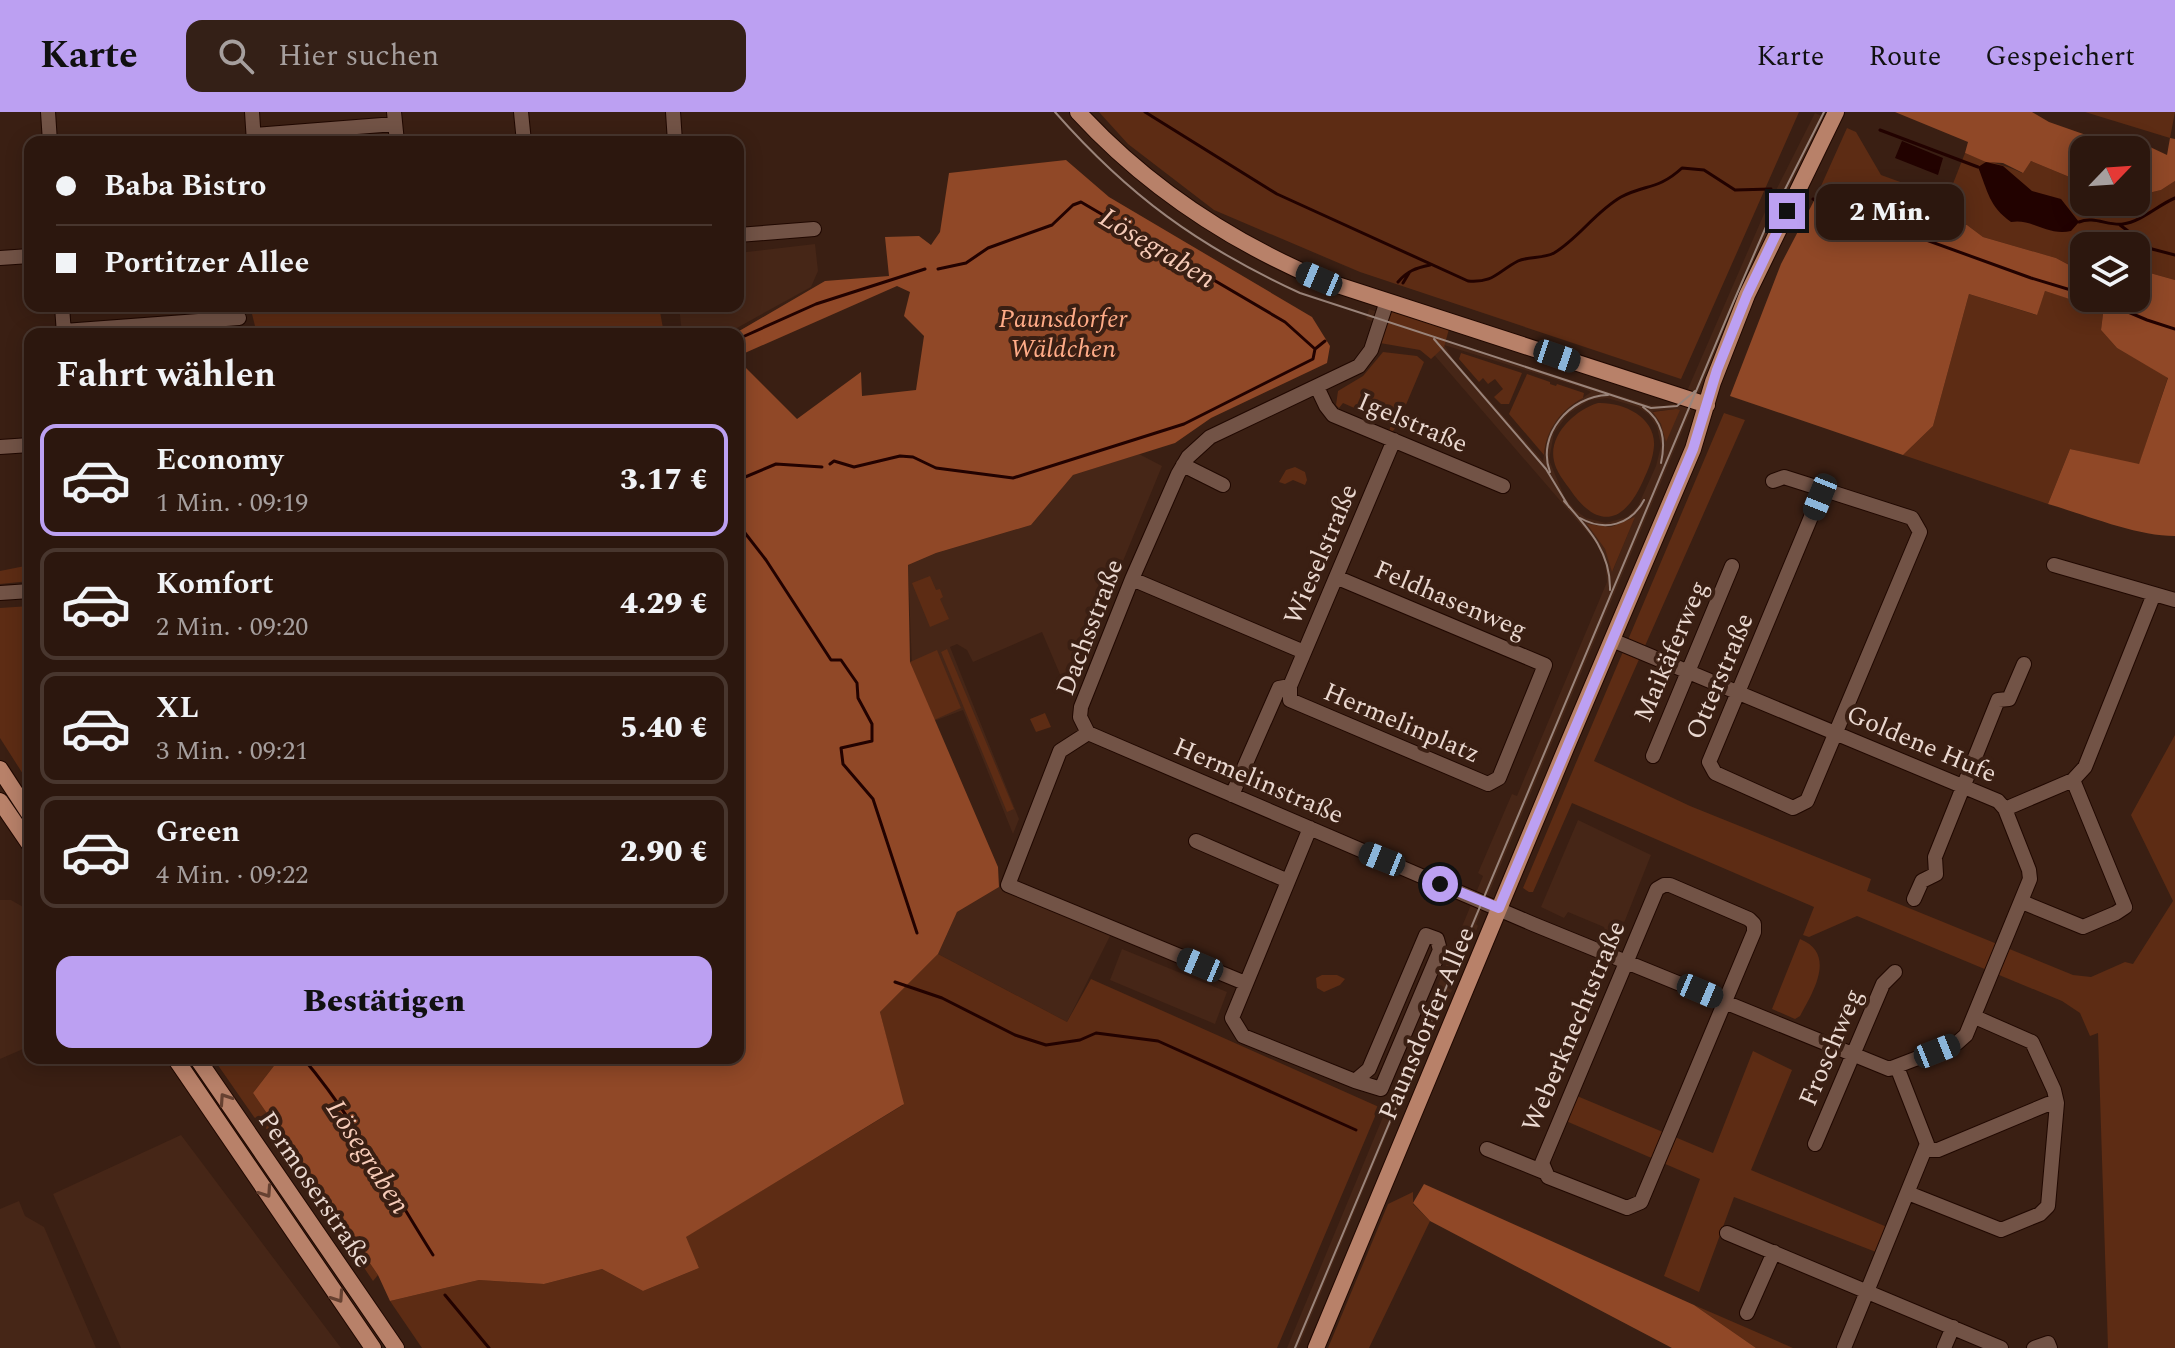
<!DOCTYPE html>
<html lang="de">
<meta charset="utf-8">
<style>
:root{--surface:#2c170e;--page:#342017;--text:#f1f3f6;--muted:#a69f9e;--line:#48362e;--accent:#bca0f2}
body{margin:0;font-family:Spectral,serif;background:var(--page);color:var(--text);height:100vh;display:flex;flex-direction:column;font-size:30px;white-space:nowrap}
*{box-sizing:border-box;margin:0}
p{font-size:26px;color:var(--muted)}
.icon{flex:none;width:44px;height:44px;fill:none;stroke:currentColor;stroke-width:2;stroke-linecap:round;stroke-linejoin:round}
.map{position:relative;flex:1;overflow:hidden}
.details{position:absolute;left:24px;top:216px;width:720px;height:736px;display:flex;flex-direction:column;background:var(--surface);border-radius:16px;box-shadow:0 4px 20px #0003,0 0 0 2px var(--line)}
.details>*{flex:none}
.hud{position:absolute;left:24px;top:24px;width:720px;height:176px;border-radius:16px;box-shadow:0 4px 20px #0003,0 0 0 2px var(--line);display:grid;align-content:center;height:176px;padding:0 32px;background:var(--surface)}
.needle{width:52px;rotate:65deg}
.tools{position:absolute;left:2070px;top:24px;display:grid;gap:16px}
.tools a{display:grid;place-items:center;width:80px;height:80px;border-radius:16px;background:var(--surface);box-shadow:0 4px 20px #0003,0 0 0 2px var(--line);font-size:40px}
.end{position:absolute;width:36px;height:36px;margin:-18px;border:10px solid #bca0f2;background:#111;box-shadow:0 0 0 4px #111}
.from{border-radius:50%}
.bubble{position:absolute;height:56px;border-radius:16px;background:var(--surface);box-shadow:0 4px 20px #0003,0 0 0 2px var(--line);font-size:26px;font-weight:800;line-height:56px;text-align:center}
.car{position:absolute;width:24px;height:48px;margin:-24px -12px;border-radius:10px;box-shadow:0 0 6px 2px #0007;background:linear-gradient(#222 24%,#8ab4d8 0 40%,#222 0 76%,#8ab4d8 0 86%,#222 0)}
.hud b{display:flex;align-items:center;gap:28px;height:76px;font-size:30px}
.hud b+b{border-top:2px solid var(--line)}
.hud i{width:20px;height:20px;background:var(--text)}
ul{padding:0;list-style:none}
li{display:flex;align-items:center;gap:24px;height:112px;margin:0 16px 12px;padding:0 16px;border:4px solid var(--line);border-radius:16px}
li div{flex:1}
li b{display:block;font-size:30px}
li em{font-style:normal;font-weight:800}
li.on{border-color:var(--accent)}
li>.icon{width:72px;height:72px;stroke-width:1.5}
h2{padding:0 32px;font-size:36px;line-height:96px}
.action{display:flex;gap:16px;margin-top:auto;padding:16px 32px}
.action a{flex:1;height:92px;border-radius:16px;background:var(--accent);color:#111;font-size:32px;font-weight:800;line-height:92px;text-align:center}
header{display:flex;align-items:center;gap:48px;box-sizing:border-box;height:112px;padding:0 40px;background:var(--accent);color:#111}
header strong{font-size:38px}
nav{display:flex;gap:44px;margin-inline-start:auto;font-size:28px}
.search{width:560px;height:72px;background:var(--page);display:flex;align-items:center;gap:20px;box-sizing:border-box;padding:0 28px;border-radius:16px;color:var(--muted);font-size:30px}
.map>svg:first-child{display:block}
.built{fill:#462617;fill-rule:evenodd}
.green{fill:#5d2c14}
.forest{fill:#904827}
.water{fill:#220200}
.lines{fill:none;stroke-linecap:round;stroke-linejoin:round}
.stream{stroke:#220200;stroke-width:3}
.minor-casing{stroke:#200801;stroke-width:16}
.major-casing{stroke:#200801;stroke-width:18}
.minor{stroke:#725346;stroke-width:14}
.major{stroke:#b88169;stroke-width:16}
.tram{stroke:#9a847a;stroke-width:2}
.oneway{stroke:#664131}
.route{stroke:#bca0f2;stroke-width:10}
.labels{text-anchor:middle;stroke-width:8;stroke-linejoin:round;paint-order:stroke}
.park-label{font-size:26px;font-style:italic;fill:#feab87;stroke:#3a1f13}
.street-label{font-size:26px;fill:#ead8d0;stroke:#3a1f13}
.water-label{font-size:28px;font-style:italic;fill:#f7ccb9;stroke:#3a1f13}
</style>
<header>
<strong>Karte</strong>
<div class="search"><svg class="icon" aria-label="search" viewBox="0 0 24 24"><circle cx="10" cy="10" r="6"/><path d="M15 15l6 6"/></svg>Hier suchen</div>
<nav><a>Karte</a><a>Route</a><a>Gespeichert</a></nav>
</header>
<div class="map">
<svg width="2175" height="1236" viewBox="0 0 2175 1236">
<rect width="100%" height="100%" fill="#3a1f13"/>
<path class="built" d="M1815 1 1824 5 1780 94 1736 191 1476 812 1478 814 1450 883 1445 882 1298 1236H1287L1483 764 1478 761 1512 682 1517 684 1607 470 1605 450 1595 429 1430 238 1387 214 1366 207 1369 197 1422 215 1434 224 1649 293 1664 294 1677 291 1684 286 1764 102ZM1444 233 1580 275 1591 280 1567 297 1553 312 1547 326 1543 349 1453 247ZM1607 286 1638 295 1649 303 1657 315 1661 334 1656 354 1638 394 1627 405 1606 411 1586 406 1575 398 1565 386 1549 348 1554 321 1568 302 1590 288ZM1676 297 1666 329 1663 316 1653 299ZM1634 407 1613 458H1612L1605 437 1588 413 1611 415Z
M815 132 818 159 811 175 726 222H682L679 194H738V141Z
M1139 342 1162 354 1073 571 1062 567 1042 520 973 550 967 538 957 532 950 535 1019 707 1013 722 963 598 934 609 912 556 908 453 936 441 1031 413 1073 363Z
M1578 708 1651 743 1616 831 1607 827 1604 815 1568 800 1564 806 1541 795Z
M999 775 1111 822 1067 910 938 842 957 800Z
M0 788H11L30 799V934L0 947Z
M1122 837 1227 880 1215 912 1110 868Z
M181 1023 341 1236H121L53 1082Z
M19 1089 25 1104 44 1115 96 1236H0V1097Z"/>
<path class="green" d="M1099 0H1799L1681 267 1360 160 1214 98 1128 32Z
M2085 0H2175L2170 26Z
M1847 16 1856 20 1881 63 1947 87 1965 41C1984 50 2003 51 2022 61L2031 49 2084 71V90H2136V84L2161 78 2175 69V168L2150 161 2136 153V134H2084V161L2056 146 1983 125 1967 113 1909 107 1873 94 1817 83Z
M2045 179 2091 193 2093 186H2105L2101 218 2117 236 2168 265 2139 353 2070 337 2048 392 1903 343 1933 314 1969 182 2036 203Z
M250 194H659L664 222H257Z
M1392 199 1449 217 1444 235 1431 247 1420 238 1380 231Z
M1383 240 1417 244 1424 250 1397 314 1392 320H1389L1391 312 1343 291 1339 296 1336 293 1338 279 1363 264Z
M1461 241 1522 261 1509 292H1501L1494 285 1503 277 1495 267 1488 272 1483 266 1479 270 1459 247Z
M1527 262 1550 270V272L1556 274 1557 272 1584 281 1583 286C1561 298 1546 317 1544 343L1509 302Z
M1598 291C1623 290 1656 305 1654 334 1653 347 1648 358 1643 369 1623 414 1596 417 1569 376 1563 368 1556 359 1554 349 1548 323 1575 298 1598 291Z
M1676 297 1680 298 1666 330 1661 312 1653 300Z
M1724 301 1745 308 1594 649 1690 694 1871 767 1867 779 2073 863 2091 865 2125 850 2133 852 2173 789 2131 703 2175 623V1236H2108L2098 921 2090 924 2080 901 2062 889 1857 804 1809 825 1803 823 1814 795 1572 691 1533 780H1529L1523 776Z
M1295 355 1305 360 1307 368 1305 373 1293 368 1285 372 1279 370 1286 358Z
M1635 405 1612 460 1605 437 1587 412 1611 415Z
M30 453V469L0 472V459Z
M930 464 936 478 940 477 943 485 940 487 949 507 930 515 912 471Z
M30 494V673L0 626V496Z
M947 537 1014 697 1007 700 941 540Z
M937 538 961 596 934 608 910 550Z
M1045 601 1051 615 1036 620 1030 607Z
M1800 827C1837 842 1813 880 1800 904L1795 907 1772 897Z
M938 842 1067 910 1091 867 1379 995 1277 1236H422L390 1189 479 1168 544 1172 602 1157 643 1179 699 1156 685 1125 903 993 880 900Z
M1322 863H1337L1345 867 1340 873 1324 880 1317 876 1316 866Z
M1753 939 1792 958 1751 1058 1887 1115 1876 1140 1734 1085 1699 1180 1664 1164 1700 1067 1566 1009 1577 984 1713 1041Z
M213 946H280L253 981 378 1163 373 1169 278 1028 254 1005Z
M1413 1080V1092L1430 1109 1369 1236H1328L1388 1092Z
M1694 1193 1793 1236H1756Z"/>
<path class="forest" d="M1895 0H2032L2049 10 2126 37 2150 35 2167 43 2170 26 2175 27V69L2161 78 2136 84V38H2084V71L2031 49 2023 61 2003 51 1986 50 1965 41 1968 30Z
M1066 48 1109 85 1312 205 1330 234 1327 251 1211 306 1175 331 1073 363 1031 413 936 441 908 453 910 550 998 755 999 775 957 800 938 842 880 900 904 992 686 1125 699 1156 643 1179 602 1157 544 1172 479 1168 390 1189 378 1163 253 981 280 946H738V248L797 307 861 260 862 284 916 278 924 224 904 204 910 180 897 174 738 244V222H734L825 169 889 164 885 125 919 124 931 133 940 120 949 61Z
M1817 83 1873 94 1909 107 1967 113 1983 125 2056 146 2084 161V186H2093L2091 194 2045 179 2037 203 1969 182 1933 314 1903 343 1730 284 1781 152Z
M2136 153 2150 161 2175 168V424C2136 424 2086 403 2048 392L2070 337 2139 352 2168 266 2117 236 2101 218 2105 186H2136Z
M1424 1072 1694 1193 1756 1236H1672L1430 1109 1413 1091Z"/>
<path class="water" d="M1902 29 1943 46 1938 63 1895 46Z
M1986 50 2003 54 2032 79 2061 87 2079 110 2071 119C2046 124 2032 106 2011 110 1989 94 1988 80 1978 55Z"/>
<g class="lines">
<path class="stream" d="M1145 0 1277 82 1468 169C1494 171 1497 160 1518 149 1529 144 1543 147 1554 141 1579 126 1595 100 1621 85 1646 72 1658 78 1682 56L1704 58 1735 78 1771 77
M1880 18 1978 55
M1813 87 2031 166 2084 182
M2079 110C2094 104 2108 114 2123 112 2141 110 2158 93 2175 86
M2120 113 2152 137 2175 143
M938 157 966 151 988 136 1052 113 1073 93 1081 90 1285 210 1315 237 1325 229
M1398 170C1407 159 1416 156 1430 153
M1403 171 1409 161
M2095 186 2147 208 2175 217
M738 227 816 192 925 157
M830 352 834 349 854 355 900 344 913 345 936 356 1013 366 1184 312 1313 247 1315 237
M738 368 776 352 822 355
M738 412 766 448 831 548H841L857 571 858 586 872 612V629L841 636 843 652 873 687 917 821
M895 870 942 886 1015 923 1046 933 1080 928 1096 921 1158 929 1356 1018
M303 946C354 1006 391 1077 433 1143
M445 1183 489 1236"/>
<g class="minor-casing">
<path id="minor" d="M48 0 50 30
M252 0 254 30
M394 0 397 30
M521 0 524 30
M673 0 675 30
M254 23 395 12
M738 123 814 117
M0 146 30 144
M62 194 64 222
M64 219 239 206
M1317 275 1326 294 1333 303 1503 374
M0 335 30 333
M1183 353 1223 373
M1773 369 1784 365 1825 378
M1825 378 1912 406 1920 420 1807 689 1793 696 1715 661 1709 650 1821 381Z
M2054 453 2175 488
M1338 466 1545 553 1499 666 1488 672 1290 588V574L1394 328
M1132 467 1304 540
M0 481 30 479
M1088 621 1533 812 1889 957 1957 931 1966 923 2030 767 2029 758 2005 697 1998 689 1612 528
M1088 621 1080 605 1081 595 1132 467 1178 362 1188 345 1210 325 1359 254 1371 238 1387 189
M1088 621 1060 639 1008 773 1245 871
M1653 644 1732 454
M1232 683 1279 576 1290 574
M2005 697 2073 668 2085 655 2154 482
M1310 716 1232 906 1243 924 1355 969 1369 957 1426 823 1437 827 1440 838 1381 977 1355 969
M1196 729 1288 769
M1664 773H1670L1749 807 1754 812V820L1641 1090 1627 1096 1548 1065 1542 1051 1657 777Z
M1914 787 1922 769 1936 762 1935 745 1998 588 2009 587 2024 552
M2022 790 2083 815 2116 801 2125 795 2073 668
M1815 1032 1883 872 1895 860
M1487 1037 1544 1060
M1926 1038H1938L2048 992 2057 991
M1908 1081 2001 1118 2040 1102 2048 1094 2057 991 2054 978 2032 930 1975 905
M1727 1121 2001 1236
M1747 1201 1774 1140
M1844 1236 1927 1032 1897 955
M1944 1236 1953 1215
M2034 1236 2048 1231 2050 1236"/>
</g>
<g class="major-casing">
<path id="major" d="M1078 0C1146 74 1228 128 1319 167L1707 293
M0 657 30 703
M0 689 30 733
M175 946 373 1236
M197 946 396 1236
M1316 1236 1566 636 1693 337 1713 270 1747 183 1836 0"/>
</g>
<use href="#minor" class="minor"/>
<use href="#major" class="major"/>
<path class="tram" d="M1055 0C1129 84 1198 134 1300 181L1651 296 1677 294 1695 279
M1434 227 1546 357 1569 395
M1643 295C1663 309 1666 328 1661 351
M1550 360C1536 323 1570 284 1608 283
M1564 389C1588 416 1611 440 1610 478
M1580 406C1605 420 1631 413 1644 388
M1295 1236 1733 191 1765 117 1824 0"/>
</g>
<defs><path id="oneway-chevron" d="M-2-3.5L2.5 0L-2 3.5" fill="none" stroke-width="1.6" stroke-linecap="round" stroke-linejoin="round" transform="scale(2)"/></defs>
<g class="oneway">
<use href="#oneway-chevron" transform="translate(225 987) rotate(-124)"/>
<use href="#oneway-chevron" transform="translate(266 1080) rotate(56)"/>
<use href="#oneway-chevron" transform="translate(338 1185) rotate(56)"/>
</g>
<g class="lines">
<path class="route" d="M1440 772 1499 796 1693 337 1717 258 1747 183 1787 99"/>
</g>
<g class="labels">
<g class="park-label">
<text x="1063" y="215">Paunsdorfer<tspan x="1063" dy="30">Wäldchen</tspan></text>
</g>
<g class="street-label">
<text transform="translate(1413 310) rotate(23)" y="9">Igelstraße</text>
<text transform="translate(1320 442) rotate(-67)" y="9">Wieselstraße</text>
<text transform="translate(1451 487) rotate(23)" y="9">Feldhasenweg</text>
<text transform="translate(1089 515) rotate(-69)" y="9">Dachsstraße</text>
<text transform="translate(1670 539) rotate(-67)" y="9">Maikäferweg</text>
<text transform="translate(1719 564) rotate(-67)" y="9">Otterstraße</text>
<text transform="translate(1402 610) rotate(23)" y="9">Hermelinplatz</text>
<text transform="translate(1922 631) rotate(23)" y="9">Goldene Hufe</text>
<text transform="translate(1259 668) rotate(23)" y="9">Hermelinstraße</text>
<text transform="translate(1426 911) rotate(-67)" y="9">Paunsdorfer Allee</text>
<text transform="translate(1573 914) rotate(-67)" y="9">Weberknechtstraße</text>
<text transform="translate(1830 935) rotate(-67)" y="9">Froschweg</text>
<text transform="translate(316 1077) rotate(56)" y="9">Permoserstraße</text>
</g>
<g class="water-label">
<text transform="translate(1158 135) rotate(31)" y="10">Lösegraben</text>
<text transform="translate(369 1044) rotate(57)" y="10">Lösegraben</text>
</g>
</g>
</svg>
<div class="tools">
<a><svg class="needle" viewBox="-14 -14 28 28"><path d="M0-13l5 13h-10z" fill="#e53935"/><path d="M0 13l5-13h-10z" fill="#a69f9e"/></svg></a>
<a><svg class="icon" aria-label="layers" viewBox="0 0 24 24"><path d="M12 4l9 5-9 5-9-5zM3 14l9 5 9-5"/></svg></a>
</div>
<i class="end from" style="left:1440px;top:772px"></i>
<i class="end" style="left:1787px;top:99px"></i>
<div class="bubble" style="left:1816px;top:72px;width:148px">2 Min.</div>
<i class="car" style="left:1319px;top:167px;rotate:293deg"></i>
<i class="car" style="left:1557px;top:244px;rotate:109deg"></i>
<i class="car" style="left:1820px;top:385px;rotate:202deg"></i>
<i class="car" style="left:1382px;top:747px;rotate:292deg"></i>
<i class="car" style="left:1200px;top:853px;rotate:293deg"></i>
<i class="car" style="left:1700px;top:879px;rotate:113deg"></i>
<i class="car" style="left:1937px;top:939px;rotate:68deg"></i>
<div class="hud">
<b><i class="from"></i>Baba Bistro</b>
<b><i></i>Portitzer Allee</b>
</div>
<section class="details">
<h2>Fahrt wählen</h2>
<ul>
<li class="on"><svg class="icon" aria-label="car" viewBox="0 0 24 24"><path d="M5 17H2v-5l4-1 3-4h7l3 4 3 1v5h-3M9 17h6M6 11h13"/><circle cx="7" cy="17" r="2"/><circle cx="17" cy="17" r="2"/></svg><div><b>Economy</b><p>1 Min. · 09:19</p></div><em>3.17 €</em></li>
<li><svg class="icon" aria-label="car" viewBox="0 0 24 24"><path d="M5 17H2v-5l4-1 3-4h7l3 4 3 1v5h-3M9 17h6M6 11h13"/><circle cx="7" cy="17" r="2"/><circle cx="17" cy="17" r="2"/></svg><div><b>Komfort</b><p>2 Min. · 09:20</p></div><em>4.29 €</em></li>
<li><svg class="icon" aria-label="car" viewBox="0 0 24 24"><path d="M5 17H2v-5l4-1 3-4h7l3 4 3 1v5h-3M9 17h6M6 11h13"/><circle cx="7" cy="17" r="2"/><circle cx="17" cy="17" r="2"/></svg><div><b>XL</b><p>3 Min. · 09:21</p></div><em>5.40 €</em></li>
<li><svg class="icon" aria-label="car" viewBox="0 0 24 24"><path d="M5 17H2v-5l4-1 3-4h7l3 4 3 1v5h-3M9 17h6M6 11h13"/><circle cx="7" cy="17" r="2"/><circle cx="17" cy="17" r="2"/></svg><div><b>Green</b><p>4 Min. · 09:22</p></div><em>2.90 €</em></li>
</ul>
<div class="action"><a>Bestätigen</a></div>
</section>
</div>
